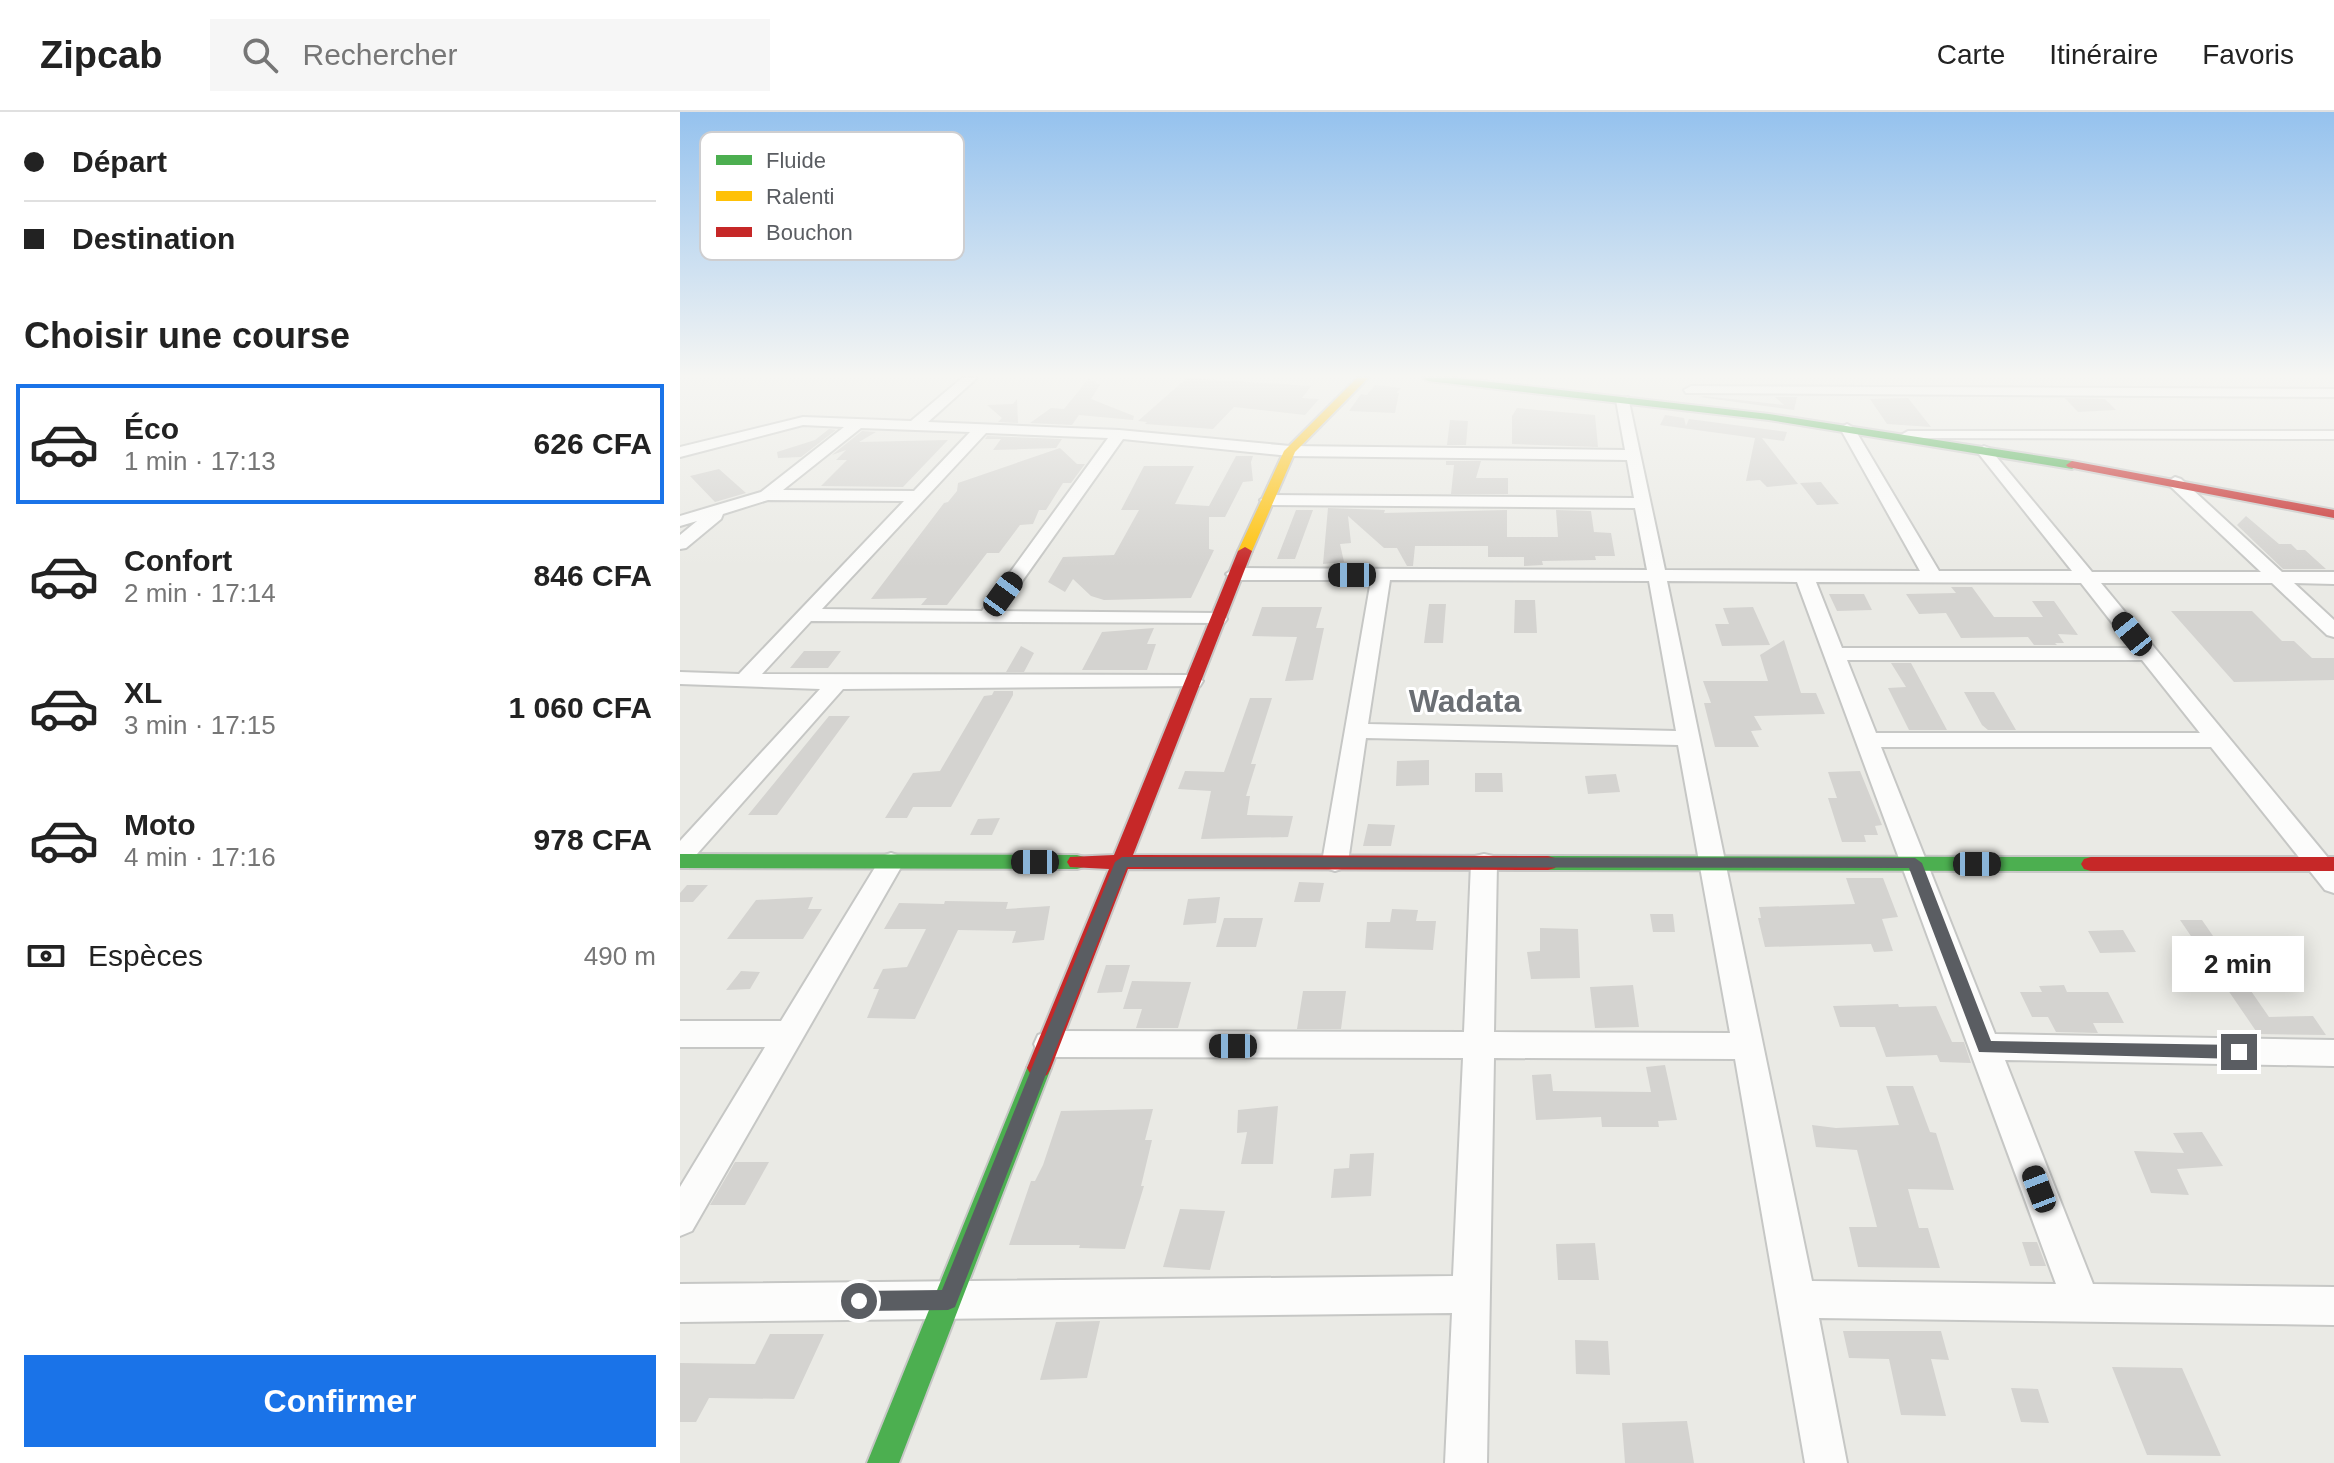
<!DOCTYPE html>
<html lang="fr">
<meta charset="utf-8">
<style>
:root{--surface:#fff;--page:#f6f6f6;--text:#222;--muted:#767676;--line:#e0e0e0;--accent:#1a73e8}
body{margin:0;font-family:Helvetica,sans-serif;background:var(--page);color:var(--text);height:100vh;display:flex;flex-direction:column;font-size:30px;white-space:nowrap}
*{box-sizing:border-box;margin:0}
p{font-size:26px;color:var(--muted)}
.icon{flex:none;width:44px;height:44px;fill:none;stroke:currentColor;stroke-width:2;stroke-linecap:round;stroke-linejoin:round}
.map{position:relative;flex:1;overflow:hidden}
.sheet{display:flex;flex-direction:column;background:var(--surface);width:680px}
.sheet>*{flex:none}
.banner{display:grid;align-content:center;height:176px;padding:0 24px;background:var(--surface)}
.end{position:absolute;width:36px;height:36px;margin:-18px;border:10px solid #5a5d62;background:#fff;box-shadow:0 0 0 4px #fff}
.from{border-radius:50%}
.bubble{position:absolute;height:56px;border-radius:0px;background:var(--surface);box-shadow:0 4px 20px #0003;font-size:26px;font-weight:700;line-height:56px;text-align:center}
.car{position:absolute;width:24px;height:48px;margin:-24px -12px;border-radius:10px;box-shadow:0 0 6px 2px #0007;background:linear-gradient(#222 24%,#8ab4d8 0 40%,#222 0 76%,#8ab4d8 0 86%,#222 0)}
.banner b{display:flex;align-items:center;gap:28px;height:76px;font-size:30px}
.banner b+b{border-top:2px solid var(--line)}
.banner i{width:20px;height:20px;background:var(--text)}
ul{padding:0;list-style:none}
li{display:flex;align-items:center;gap:24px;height:120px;margin:0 16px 12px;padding:0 8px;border:4px solid transparent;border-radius:0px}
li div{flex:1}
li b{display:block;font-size:30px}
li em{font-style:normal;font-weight:700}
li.on{border-color:var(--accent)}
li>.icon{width:72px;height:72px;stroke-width:1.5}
h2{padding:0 24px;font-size:36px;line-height:96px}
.pay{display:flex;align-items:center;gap:20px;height:88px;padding:0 24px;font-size:30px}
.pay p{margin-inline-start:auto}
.primary-button{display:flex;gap:16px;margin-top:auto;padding:16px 24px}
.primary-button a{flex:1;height:92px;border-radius:0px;background:var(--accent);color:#fff;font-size:32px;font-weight:700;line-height:92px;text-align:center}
header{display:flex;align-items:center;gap:48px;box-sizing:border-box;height:112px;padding:0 40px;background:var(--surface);border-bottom:2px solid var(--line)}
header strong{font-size:38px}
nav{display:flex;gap:44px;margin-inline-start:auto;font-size:28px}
.search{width:560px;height:72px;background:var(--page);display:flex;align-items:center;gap:20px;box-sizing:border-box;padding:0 28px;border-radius:0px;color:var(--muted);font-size:30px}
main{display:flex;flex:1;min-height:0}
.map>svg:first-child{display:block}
.building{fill:#d4d3d0}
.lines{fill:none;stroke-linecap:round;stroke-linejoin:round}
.street-casing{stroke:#c6c7c5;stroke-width:4}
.fast-casing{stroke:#c7c7c6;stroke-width:4}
.slow-casing{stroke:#c7c7c6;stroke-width:4}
.jam-casing{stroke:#c7c7c6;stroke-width:4}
.street{fill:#fcfcfb;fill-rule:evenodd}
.fast{fill:#4caf50;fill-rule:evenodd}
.slow{fill:#ffc107;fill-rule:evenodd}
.jam{fill:#c62828;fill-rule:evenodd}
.route{fill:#5a5d62}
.labels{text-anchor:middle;stroke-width:6;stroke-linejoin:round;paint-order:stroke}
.quarter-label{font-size:32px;font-weight:bold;fill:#6b6f74;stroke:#fff}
.key{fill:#fff;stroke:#ceced0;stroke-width:2}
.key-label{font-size:22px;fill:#5a5d62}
</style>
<header>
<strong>Zipcab</strong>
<div class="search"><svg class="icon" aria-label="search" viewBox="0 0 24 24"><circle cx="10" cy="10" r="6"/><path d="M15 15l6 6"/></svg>Rechercher</div>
<nav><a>Carte</a><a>Itinéraire</a><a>Favoris</a></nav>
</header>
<main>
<section class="sheet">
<div class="banner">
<b><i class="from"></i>Départ</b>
<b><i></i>Destination</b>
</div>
<h2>Choisir une course</h2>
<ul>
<li class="on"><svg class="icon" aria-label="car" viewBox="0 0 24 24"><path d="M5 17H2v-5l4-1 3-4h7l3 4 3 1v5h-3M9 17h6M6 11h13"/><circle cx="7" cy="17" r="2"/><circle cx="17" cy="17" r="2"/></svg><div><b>Éco</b><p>1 min · 17:13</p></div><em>626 CFA</em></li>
<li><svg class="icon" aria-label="car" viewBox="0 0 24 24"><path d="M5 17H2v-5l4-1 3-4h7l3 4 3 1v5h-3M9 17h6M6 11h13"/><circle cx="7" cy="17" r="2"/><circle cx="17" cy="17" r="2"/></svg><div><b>Confort</b><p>2 min · 17:14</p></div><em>846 CFA</em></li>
<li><svg class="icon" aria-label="car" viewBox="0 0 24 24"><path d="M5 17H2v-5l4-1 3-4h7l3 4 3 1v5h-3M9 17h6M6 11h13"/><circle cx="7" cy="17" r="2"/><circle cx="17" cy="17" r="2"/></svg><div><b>XL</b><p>3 min · 17:15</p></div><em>1 060 CFA</em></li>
<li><svg class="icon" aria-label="car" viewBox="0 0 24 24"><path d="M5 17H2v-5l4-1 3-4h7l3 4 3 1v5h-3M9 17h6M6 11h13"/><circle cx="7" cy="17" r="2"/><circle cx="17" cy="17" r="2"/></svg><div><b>Moto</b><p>4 min · 17:16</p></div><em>978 CFA</em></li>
</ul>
<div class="pay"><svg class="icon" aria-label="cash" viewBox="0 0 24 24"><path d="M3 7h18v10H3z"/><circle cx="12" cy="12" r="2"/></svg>Espèces<p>490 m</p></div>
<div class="primary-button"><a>Confirmer</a></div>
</section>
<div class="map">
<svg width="1654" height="1351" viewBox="0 0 1654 1351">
<rect width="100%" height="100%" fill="#eaeae5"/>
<path class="building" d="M409 266 420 273 411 287 454 304 453 308 399 303 392 313 350 311 371 296 384 297Z
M507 266 631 274 622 286 639 287 625 303 554 295 533 317 465 312 467 310 458 309Z
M695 273 721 276 716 281H719L715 301 669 299 681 282 687 283Z
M1024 284 1104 293 1095 285H1117L1114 298 1019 285Z
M1228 286 1251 315 1207 312 1190 287Z
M1385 286 1425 287 1436 298 1398 300Z
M337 287 338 311 318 310 322 306 307 293 333 292Z
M837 296 915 303 918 335 832 332V304Z
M985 303 1004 306 1006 314 1009 307 1107 320 1104 329 1082 326 1118 372 1087 375 1080 368 1066 369 1075 326 980 313Z
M770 308 788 309 786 333H767Z
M149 317 156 318 121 345 98 346 97 340 135 328Z
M182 319 196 320 179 330 268 328 223 375 141 374 167 348H156L166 338 152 343Z
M307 324 382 327 376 336 313 338 321 327H305Z
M380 336 397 352H405L391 371H383L366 398H359L353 412 340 413 319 441H307L267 493H241L247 486 191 487 264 391 268 390 277 379 278 371Z
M556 344H573L571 350 573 369 563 370 545 405H529V437L534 438 511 486 424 488 411 484 393 467 385 480 368 470 383 445 434 443 459 398H441L464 354H514L495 392 529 394Z
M766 349H801L796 366H828V382H771L774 353H766Z
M39 357 66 381 35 390 10 364Z
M1141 370 1144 374 1159 392 1137 393 1120 371Z
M648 396 705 398 704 401 827 398V425H878L876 398 911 399 914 420 931 421 935 444H915L916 448 862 449 863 453 844 454V445H808V434H735L733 454H727L717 436H704L668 404 671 431 660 432 664 450 643 452Z
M616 398H633L615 447H597Z
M1566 404 1599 432H1611L1617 438H1625L1646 457H1603L1557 413Z
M1271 475H1292L1314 505H1363L1352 489H1374L1398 523 1378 522 1384 531H1375L1377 533H1354L1348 525 1281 526 1266 501 1239 502 1226 482 1276 481Z
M1149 482H1184L1192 498 1157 499Z
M835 488H855L857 521H834Z
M749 492H766L763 531H744Z
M582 495H642L636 516H644L633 568 605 569 617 525 572 524Z
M1073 495 1090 533 1042 534 1035 512H1049L1043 496Z
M1491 499H1572L1602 529H1614L1632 546H1654V568L1554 570Z
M474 516 467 532H476L467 558H402L422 520Z
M1104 528 1121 581H1136L1145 602 1074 604 1082 618 1071 619 1079 635H1035L1024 591H1031L1023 569H1088L1080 543Z
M341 534 354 541 344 560H326Z
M124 539H161L148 556H110Z
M1211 551H1231L1267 618H1229L1208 576 1226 575Z
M314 579H333V583L271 695H233L227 706H205L233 661 260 659 304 584 312 583Z
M1284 580H1314L1336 618H1308L1302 613Z
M570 586H592L571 652H576L566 684H570L567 703 613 704 608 725 521 727 531 679 498 677 505 659 544 660Z
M149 604H170L97 703H68Z
M749 648V673L716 674 717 649Z
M1180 659 1202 713 1195 714 1198 723H1184L1186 730H1162L1148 686H1157L1148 660Z
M795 661H822L823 680H795Z
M936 662 940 680 908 682 905 664Z
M320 706 312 723H290L298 707Z
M688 712 715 713 711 734H683Z
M1166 766H1203L1218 805 1202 807 1213 839 1194 840 1191 832 1085 835 1078 806H1081L1079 795 1175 792Z
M619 770 644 771 640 790H614Z
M7 773H28L13 790H0V781Z
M133 785 128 797H142L123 827H47L76 788Z
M540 785 536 811 503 813 508 787Z
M265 789 328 790 326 797 370 794 364 828 332 831 336 819 278 818 235 907 187 906 199 877H193L203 857 227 855 246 817H204L219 791 264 792Z
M712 797 738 798 736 809H756L753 838 685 836 687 810H710Z
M970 802H993L995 820H973Z
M544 806H583L576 835H536Z
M1500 808H1522L1589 905 1633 904 1646 923 1578 922Z
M860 816 898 817 900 866 851 867 847 840 860 839Z
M1443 818 1456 840 1420 841 1408 819Z
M426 853H450L442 880 417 881Z
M61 859 80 860 70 877 46 878Z
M452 869 511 870 498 916H456L462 897H443Z
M953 873 959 915 915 916 910 875Z
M1384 873 1387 880H1428L1444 911H1413L1418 921 1376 920 1368 905H1352L1340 880H1362L1359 874Z
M623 879H666L661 917H617Z
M1218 892 1219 895 1256 894 1272 930H1284L1291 951 1260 950 1257 943 1206 945 1195 915H1160L1153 894Z
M985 953 997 1008 978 1009 979 1015H922L921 1005 856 1008 852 963 871 962 873 979 971 980 966 955Z
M1206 974H1233L1250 1020 1256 1021 1274 1078 1228 1077 1239 1116H1248L1260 1156 1178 1155 1169 1115H1197L1177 1038 1136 1035 1132 1013 1156 1016 1219 1013Z
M598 994 593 1052H561L567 1020 557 1021 558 998Z
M473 997 465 1028H472L461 1074H464L445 1137 399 1136 400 1133H329L351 1069H355L363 1053 381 999Z
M1522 1020 1543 1054 1497 1057 1509 1083 1471 1081 1454 1039 1504 1041 1493 1021Z
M694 1041 691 1084 651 1086 654 1057 669 1056 670 1042Z
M55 1050H89L65 1093H30Z
M500 1097 545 1099 530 1158 483 1155Z
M1342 1130H1357L1366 1154H1350Z
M915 1131 919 1168H878L876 1132Z
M420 1209 407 1266 360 1268 376 1210Z
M1163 1219H1261L1269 1248 1251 1247 1266 1304 1221 1303 1209 1247 1169 1246Z
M90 1222H144L114 1287 29 1286 16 1310H0V1251L75 1252Z
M895 1228 928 1229 930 1263 896 1262Z
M1432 1255 1502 1256 1541 1344 1467 1343Z
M1331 1276 1358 1277 1369 1311 1341 1310Z
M1007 1309 1014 1351H945L942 1311Z"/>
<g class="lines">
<g class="street-casing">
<path id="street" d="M282 266H297L248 310 439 318 610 334 945 338 936 288 948 285 985 458 1240 459 1160 316 1167 312 1174 316 1259 459H1392L1299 342 1296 339 1304 334 1309 336 1412 460H1581L1489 373 1487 370 1495 365 1501 367 1602 460H1654V472L1614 471 1654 508V525L1647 523 1592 471H1421L1654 753V781L1645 778 1531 635H1201L1315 922 1654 928V954L1325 948 1413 1172 1654 1175V1213L1139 1206 1167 1351H1125L1055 947 814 946 807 1351H765L772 1201 0 1210V1172L773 1164 783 946 369 945 358 941 354 932 358 923 369 919 784 920 791 751 795 744 804 742 813 744 817 751 814 920 1050 921 998 633 686 626 668 750 664 756 655 759 646 756 642 750 691 468H555L546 462 555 456 967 458 955 396 588 393 580 388 588 383 954 386 947 348 610 344 443 327 321 499 537 501 544 503 547 507 544 511 131 509 82 562 512 563 523 569 520 574 163 577 9 751 0 754V729L140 577 0 572V560L59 562 224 389 88 388 43 402 41 407 6 436 0 437V423L17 409 0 414V404L81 380 164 315 123 313 0 345V335L123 305 231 309ZM181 316 290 320 234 379 103 378ZM306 321 428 326 302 499 142 497ZM710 468 969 469 996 619 688 612ZM987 469 1117 470 1376 1172 1132 1169ZM1136 470 1401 471 1452 536H1162ZM1167 548H1462L1520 621H1196Z
M1011 274 1654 277V285L1006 281 1004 278Z
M1228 319H1654V327L1223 326 1221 323Z
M211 741 220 744 224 750 12 1119 0 1124V1075L85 935H0V909H101L202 744Z"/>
</g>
<g class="fast-casing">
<path id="fast" d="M743 266H776L1089 302 1392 349 1398 353 1392 357 1089 308 748 269Z
M0 742 397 743 404 745 407 750 404 755 397 757 0 756Z
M868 744 1411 745 1418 747 1421 752 1418 757 1411 759 868 758 861 756 858 751 861 746Z
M359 946 367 949 371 956 219 1351H187L347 956 351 949Z"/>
</g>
<g class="slow-casing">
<path id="slow" d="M677 266H688L615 340 572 439 570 442H560L558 439 604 339Z"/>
</g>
<g class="jam-casing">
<path id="jam" d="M1392 349 1654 398V406L1388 355 1386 353Z
M565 435 572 439 453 743 868 744 875 746 878 751 875 756 868 758 448 757 371 956 367 963 359 966 351 963 347 956 429 757 390 755 387 750 390 745 434 743 558 439Z
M1411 745H1654V759H1411L1404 757 1401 752 1404 747Z"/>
</g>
<use href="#street" class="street"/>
<use href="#fast" class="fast"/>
<use href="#slow" class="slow"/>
<use href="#jam" class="jam"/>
</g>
<linearGradient id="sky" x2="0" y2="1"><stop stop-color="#95c2ee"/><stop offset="0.58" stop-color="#f6f6f3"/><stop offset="1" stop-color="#f6f6f3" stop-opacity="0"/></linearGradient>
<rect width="1654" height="455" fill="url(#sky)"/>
<path class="route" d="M442 745 1235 746 1242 751 1311 929 1559 933 1567 940 1559 947 1299 940 1229 756 447 755 275 1195 268 1198 179 1199 171 1196 169 1189 171 1182 179 1179 262 1178 435 750Z"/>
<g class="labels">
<g class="quarter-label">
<text x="785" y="600">Wadata</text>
</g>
</g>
<rect x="20" y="20" width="264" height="128" rx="12" class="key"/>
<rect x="36" y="43" width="36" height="10" fill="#4caf50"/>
<rect x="36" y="79" width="36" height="10" fill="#ffc107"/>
<rect x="36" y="115" width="36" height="10" fill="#c62828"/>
<g class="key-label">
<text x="86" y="56">Fluide</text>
<text x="86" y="92">Ralenti</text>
<text x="86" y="128">Bouchon</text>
</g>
</svg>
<i class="end from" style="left:179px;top:1189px"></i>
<i class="end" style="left:1559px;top:940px"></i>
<div class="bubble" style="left:1492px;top:824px;width:132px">2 min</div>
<i class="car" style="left:672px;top:463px;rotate:270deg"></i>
<i class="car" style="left:323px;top:482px;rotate:36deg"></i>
<i class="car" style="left:1452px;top:522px;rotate:321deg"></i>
<i class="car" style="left:355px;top:750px;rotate:270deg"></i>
<i class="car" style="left:1297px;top:752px;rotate:90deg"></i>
<i class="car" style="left:553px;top:934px;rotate:270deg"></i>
<i class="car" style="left:1359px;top:1077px;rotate:339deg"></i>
</div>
</main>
